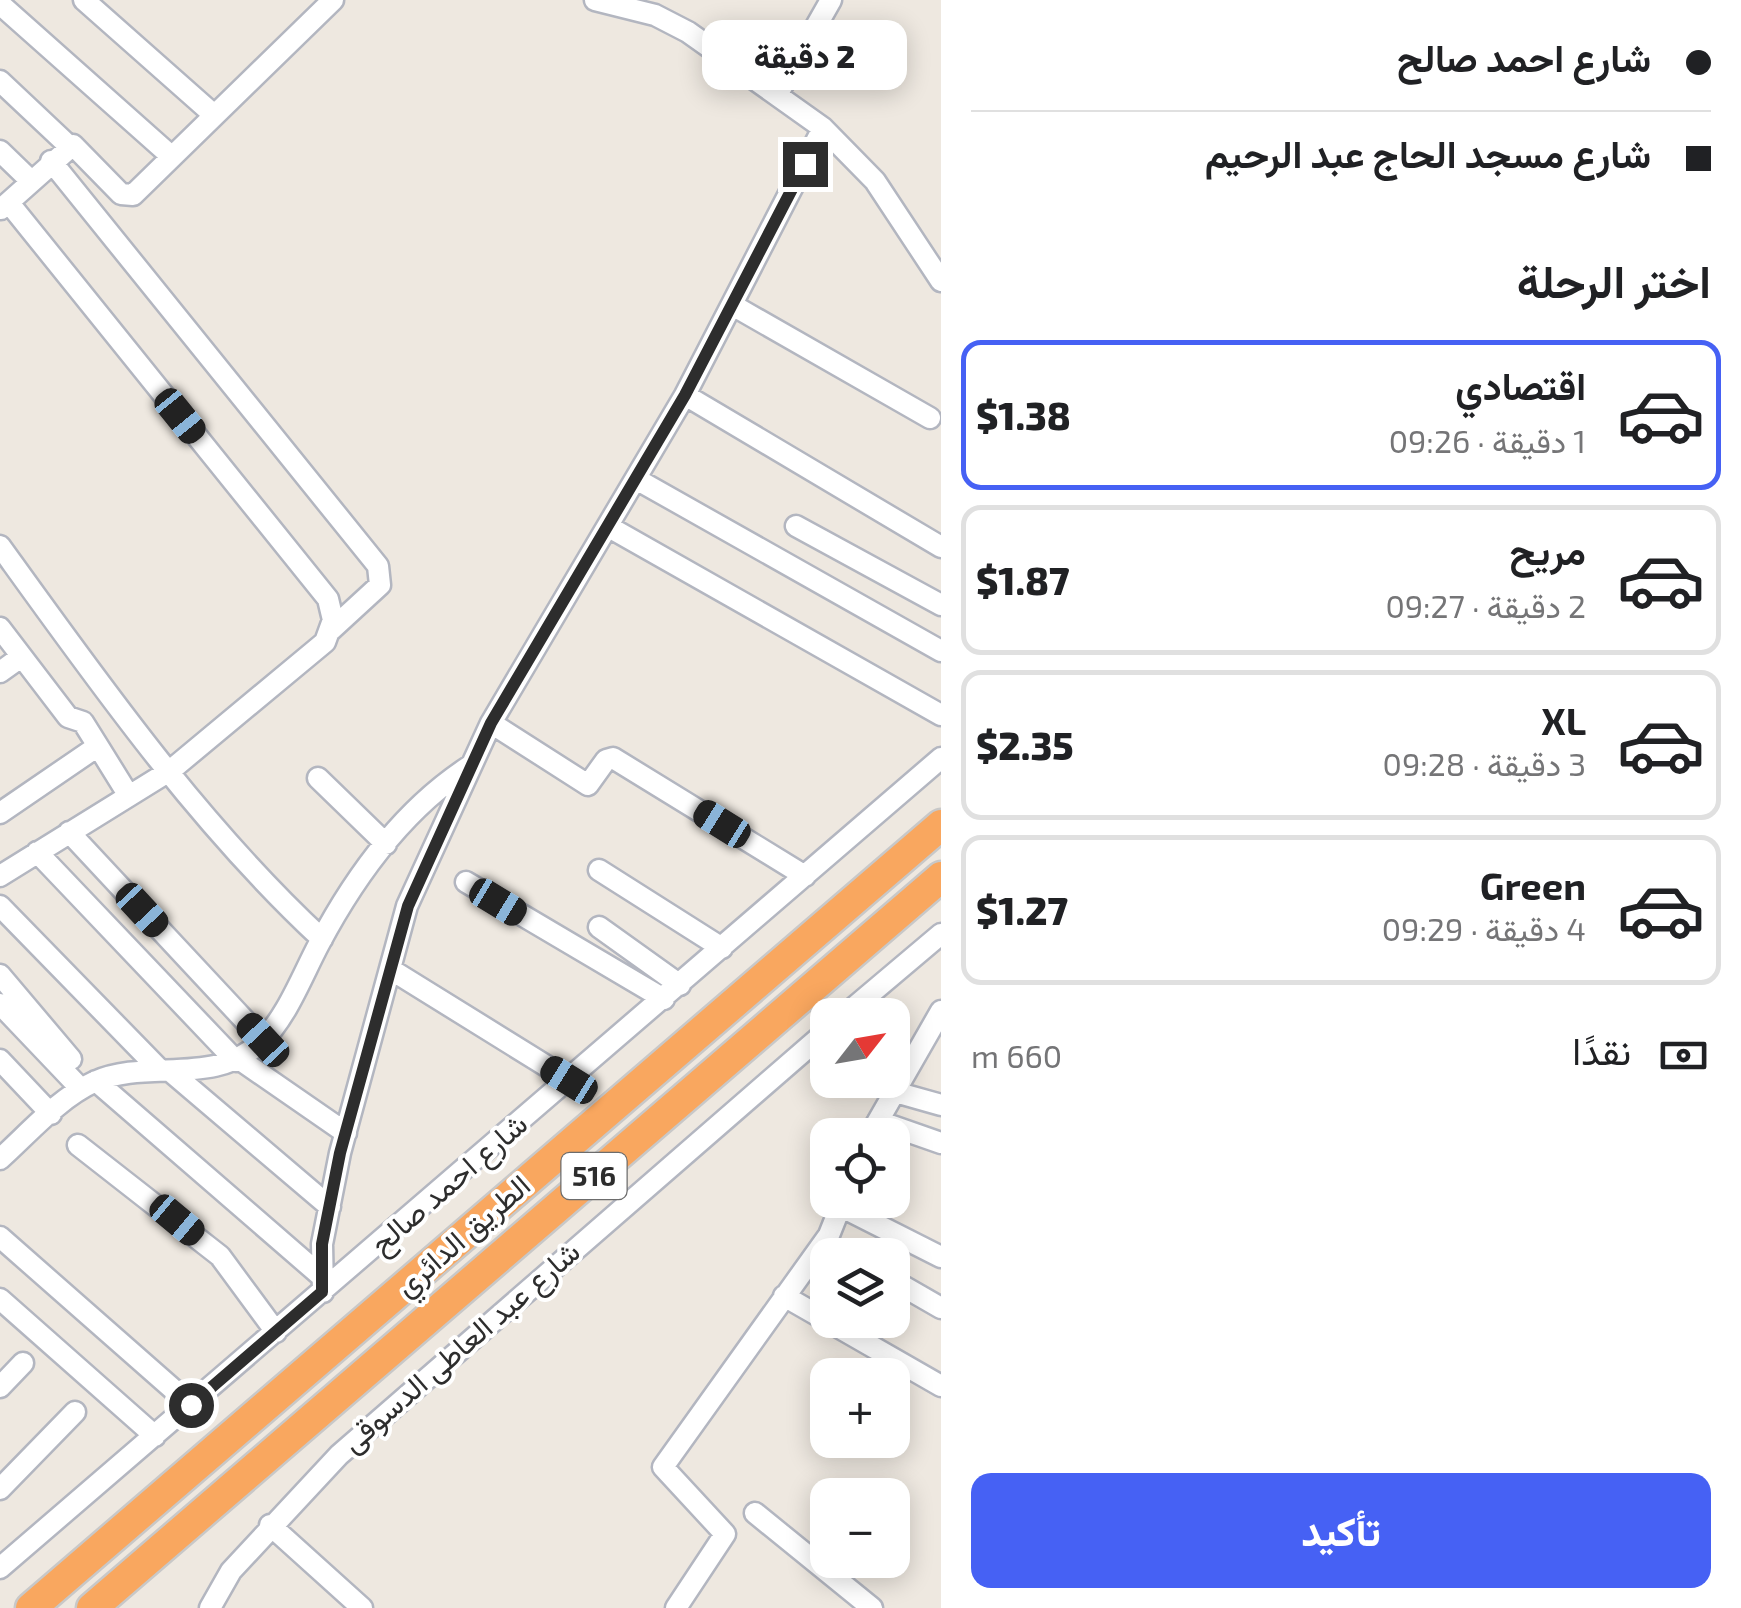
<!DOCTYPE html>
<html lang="ar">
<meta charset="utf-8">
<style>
:root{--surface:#fff;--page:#f6f6f6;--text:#202124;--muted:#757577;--line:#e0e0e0;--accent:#4661f4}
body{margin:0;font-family:"Exo 2",Vazirmatn,sans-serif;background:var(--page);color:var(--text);direction:rtl;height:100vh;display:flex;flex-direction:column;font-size:38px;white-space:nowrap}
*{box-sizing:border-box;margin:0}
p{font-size:32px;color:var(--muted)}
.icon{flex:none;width:55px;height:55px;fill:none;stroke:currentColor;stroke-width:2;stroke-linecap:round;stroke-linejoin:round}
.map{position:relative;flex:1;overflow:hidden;direction:ltr}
.details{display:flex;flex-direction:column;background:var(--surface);width:800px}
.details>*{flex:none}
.guide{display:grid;align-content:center;height:220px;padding:0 30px;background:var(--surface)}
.needle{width:65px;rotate:59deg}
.fabs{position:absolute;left:810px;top:998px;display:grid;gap:20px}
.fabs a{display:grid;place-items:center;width:100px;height:100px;border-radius:20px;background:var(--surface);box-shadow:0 5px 25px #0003;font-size:50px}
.end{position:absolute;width:45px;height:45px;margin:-22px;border:12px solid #2d2d2d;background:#fff;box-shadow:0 0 0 5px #fff}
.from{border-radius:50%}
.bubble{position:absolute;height:70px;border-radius:20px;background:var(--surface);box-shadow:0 5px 25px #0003;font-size:32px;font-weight:800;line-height:70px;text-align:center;direction:rtl}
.car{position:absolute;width:30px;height:60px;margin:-30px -15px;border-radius:12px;box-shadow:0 0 8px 2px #0007;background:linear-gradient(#222 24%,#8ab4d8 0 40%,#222 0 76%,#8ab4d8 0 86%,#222 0)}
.guide b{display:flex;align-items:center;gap:35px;height:95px;font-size:38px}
.guide b+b{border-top:2px solid var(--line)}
.guide i{width:25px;height:25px;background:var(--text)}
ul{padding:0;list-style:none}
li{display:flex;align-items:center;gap:30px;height:150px;margin:0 20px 15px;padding:0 10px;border:5px solid var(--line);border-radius:20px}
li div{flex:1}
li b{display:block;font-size:38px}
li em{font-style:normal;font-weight:800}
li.current{border-color:var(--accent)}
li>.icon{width:90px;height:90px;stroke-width:1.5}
h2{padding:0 30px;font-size:45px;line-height:120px}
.pay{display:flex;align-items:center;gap:25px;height:110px;padding:0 30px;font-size:38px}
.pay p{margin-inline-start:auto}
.primary-button{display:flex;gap:20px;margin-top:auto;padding:20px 30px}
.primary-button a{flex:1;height:115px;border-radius:20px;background:var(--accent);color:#fff;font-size:40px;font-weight:800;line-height:115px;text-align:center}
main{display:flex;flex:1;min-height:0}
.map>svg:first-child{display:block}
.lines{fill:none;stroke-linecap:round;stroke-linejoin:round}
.minor-casing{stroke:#b3b6c0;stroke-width:25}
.highway-casing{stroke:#c8c8c8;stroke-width:35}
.minor{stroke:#fff;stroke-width:20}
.highway{stroke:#f9a75f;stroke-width:30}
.route{stroke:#2d2d2d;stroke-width:12}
.labels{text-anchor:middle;stroke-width:8;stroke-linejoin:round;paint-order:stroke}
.shield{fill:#fff;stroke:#6c6c6c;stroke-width:2.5}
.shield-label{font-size:28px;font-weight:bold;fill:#2d2d2d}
.street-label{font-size:30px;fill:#2d2d2d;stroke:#fff}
</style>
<main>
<section class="details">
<div class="guide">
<b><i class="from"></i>شارع احمد صالح</b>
<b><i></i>شارع مسجد الحاج عبد الرحيم</b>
</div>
<h2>اختر الرحلة</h2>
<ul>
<li class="current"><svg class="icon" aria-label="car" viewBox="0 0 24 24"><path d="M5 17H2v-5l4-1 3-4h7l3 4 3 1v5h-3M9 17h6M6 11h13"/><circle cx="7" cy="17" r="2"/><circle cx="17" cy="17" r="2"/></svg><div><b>اقتصادي</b><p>1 دقيقة · 09:26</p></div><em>$1.38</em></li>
<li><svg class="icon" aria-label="car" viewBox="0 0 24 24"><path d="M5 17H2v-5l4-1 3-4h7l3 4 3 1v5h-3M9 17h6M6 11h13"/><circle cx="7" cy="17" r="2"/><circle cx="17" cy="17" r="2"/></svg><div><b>مريح</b><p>2 دقيقة · 09:27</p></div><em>$1.87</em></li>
<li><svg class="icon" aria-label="car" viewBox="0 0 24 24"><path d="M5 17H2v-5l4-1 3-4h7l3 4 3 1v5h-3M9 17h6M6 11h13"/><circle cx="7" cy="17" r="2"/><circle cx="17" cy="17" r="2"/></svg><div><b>XL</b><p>3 دقيقة · 09:28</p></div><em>$2.35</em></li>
<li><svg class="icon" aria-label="car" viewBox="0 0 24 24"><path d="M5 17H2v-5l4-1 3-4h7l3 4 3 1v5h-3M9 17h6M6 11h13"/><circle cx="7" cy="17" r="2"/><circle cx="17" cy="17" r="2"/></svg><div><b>Green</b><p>4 دقيقة · 09:29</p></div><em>$1.27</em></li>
</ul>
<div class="pay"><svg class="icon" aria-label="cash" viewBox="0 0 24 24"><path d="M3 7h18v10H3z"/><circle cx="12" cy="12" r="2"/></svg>نقدًا<p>660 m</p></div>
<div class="primary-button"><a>تأكيد</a></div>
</section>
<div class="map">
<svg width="941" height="1608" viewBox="0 0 941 1608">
<rect width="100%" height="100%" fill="#eee8e0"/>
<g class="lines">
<g class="minor-casing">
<path id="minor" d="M84 0 214 115
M595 0 655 15 688 32 823 128 875 181 941 281
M0 4 171 156
M0 81 69 146
M777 95 831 0
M0 151 30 180
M51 161 378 566 380 585 331 630
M1 209 73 145 121 194 133 195 333 0
M734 306 930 418
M685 395 941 547
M636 479 941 651
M796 526 941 605
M609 527 941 715
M0 546C98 682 199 825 322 939
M0 628 68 717 83 722 98 746 0 813
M0 672 21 657
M491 723 588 785 606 760 613 758 805 876
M98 746 129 796
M318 778 386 844
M69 832 263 1040
M37 852 236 1061
M599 870 722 948
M0 876 171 770 325 642 333 620 328 599 9 203
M466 882 664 999
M0 906 160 1070
M599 927 680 985
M390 969 569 1080
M0 975 71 1059
M0 1004 81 1089
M845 1015 941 934
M239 1059 346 1133
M0 1060 51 1114
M170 1071 330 1207
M96 1081 320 1275
M895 1092 941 1105
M878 1121 941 1143
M870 1135 941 1011
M78 1145 220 1256 276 1332
M0 1159C29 1133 59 1098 94 1082 148 1058 214 1087 261 1042 287 1017 302 976 319 944 355 876 405 808 470 766
M840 1206 941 1257
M0 1237 191 1405
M901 1285 941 1308
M323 1292 322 1244 340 1153 407 906 491 723 685 395 823 128
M784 1296 941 1386
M0 1299 155 1436
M0 1387 23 1363
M0 1489 75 1412
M755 1513 872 1608
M270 1525 362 1608
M0 1568 941 758
M210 1608 231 1571 339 1455 828 1030
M676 1608 725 1534 663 1467 829 1235 843 1200"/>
</g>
<g class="highway-casing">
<path id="highway" d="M31 1608 941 825
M92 1608 941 877"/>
</g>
<use href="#minor" class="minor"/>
<use href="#highway" class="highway"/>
</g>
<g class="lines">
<path class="route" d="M191 1405 322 1292V1244L340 1153 408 906 491 723 685 395 805 164"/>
</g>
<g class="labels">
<rect class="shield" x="561.5" y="1153" width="65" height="46" rx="8"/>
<g class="shield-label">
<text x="594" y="1186">516</text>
</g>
<g class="street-label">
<text transform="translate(449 1184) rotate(-41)" y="10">شارع احمد صالح</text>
<text transform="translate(463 1236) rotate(-41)" y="10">الطريق الدائري</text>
<text transform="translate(461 1347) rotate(-41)" y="10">شارع عبد العاطى الدسوقى</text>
</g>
</g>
</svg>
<div class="fabs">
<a><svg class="needle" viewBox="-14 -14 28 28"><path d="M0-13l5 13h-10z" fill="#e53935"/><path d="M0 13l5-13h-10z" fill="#757577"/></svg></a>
<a><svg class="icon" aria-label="locate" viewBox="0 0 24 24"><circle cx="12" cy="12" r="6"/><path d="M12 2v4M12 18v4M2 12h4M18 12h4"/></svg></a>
<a><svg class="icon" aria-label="layers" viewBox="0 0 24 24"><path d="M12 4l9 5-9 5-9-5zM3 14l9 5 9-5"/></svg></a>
<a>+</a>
<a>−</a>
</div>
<i class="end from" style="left:191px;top:1405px"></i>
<i class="end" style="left:805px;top:164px"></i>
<div class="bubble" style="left:702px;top:20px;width:205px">2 دقيقة</div>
<i class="car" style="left:180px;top:416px;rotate:141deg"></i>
<i class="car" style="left:722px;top:824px;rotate:302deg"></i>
<i class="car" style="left:498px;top:902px;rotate:121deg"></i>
<i class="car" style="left:142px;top:910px;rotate:137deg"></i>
<i class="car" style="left:263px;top:1040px;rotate:317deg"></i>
<i class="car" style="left:569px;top:1080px;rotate:302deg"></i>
<i class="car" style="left:177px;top:1220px;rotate:130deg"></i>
</div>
</main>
